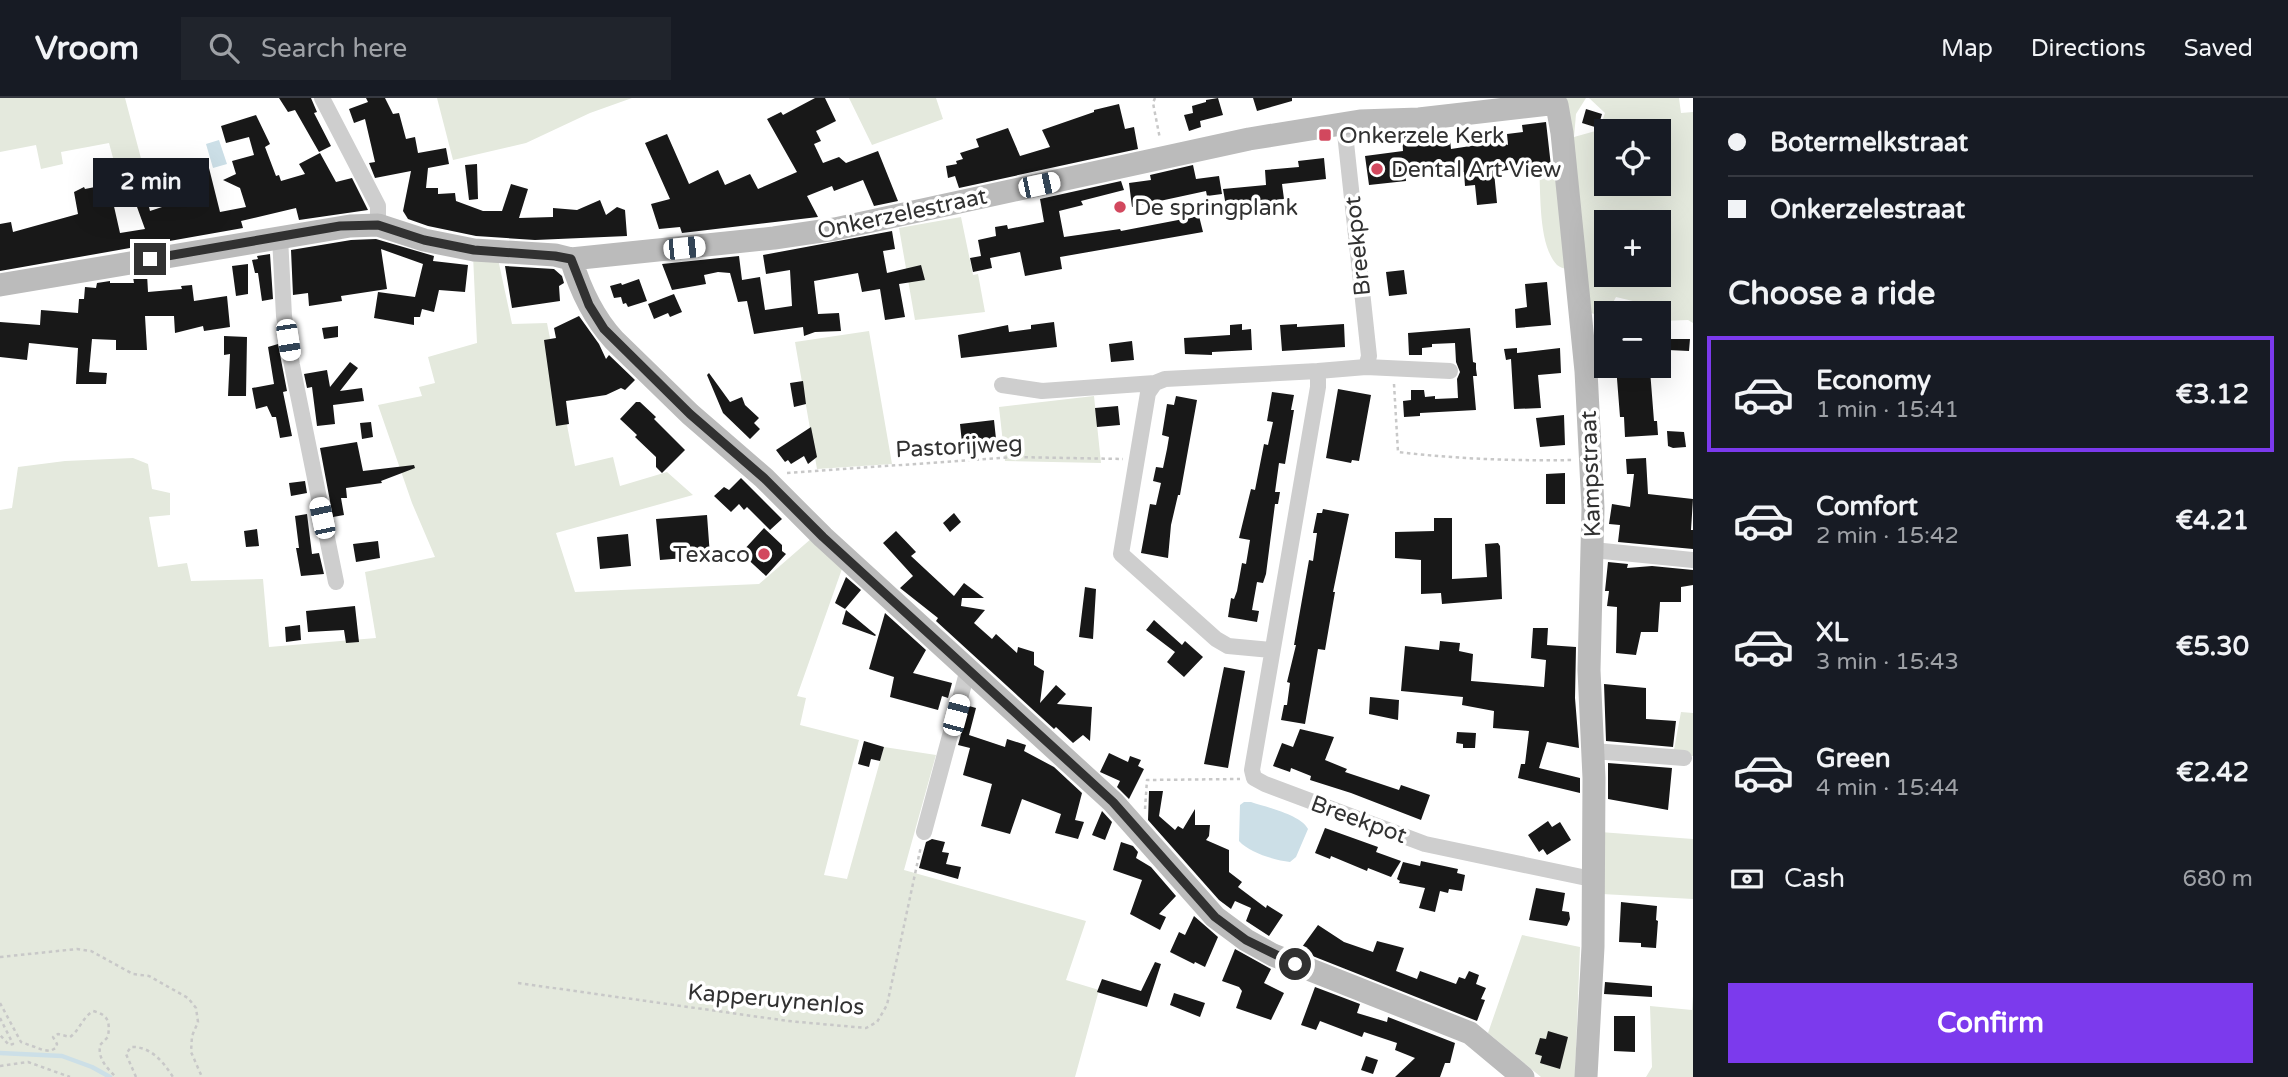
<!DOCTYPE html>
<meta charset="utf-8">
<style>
:root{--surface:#171b24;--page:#20242c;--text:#f1f3f6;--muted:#9ea1a6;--line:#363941;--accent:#7c3aed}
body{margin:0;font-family:"Varela Round",sans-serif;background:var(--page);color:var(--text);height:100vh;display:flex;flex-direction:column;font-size:26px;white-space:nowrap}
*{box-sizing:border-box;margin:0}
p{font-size:23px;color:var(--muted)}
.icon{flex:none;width:38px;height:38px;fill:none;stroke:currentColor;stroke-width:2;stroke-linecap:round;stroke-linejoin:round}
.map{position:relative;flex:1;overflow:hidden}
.details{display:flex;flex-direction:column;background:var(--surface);width:595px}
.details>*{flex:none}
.top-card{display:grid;align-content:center;height:154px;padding:0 35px;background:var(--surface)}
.fabs{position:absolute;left:1594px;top:21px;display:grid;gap:14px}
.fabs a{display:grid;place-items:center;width:77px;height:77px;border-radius:0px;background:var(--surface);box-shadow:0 7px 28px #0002;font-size:35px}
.end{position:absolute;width:32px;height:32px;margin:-16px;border:9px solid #313131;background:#fff;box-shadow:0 0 0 4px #fff}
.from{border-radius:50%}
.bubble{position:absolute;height:49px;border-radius:0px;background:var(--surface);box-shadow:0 7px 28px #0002;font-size:23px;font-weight:700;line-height:49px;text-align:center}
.car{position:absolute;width:21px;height:42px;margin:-21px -10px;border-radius:9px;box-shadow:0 0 5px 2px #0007;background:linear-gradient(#fff 24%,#345 0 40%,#fff 0 76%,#345 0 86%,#fff 0)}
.top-card b{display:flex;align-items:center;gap:24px;height:66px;font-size:26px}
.top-card b+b{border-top:2px solid var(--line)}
.top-card i{width:18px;height:18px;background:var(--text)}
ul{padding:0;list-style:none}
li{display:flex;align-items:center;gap:21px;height:116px;margin:0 14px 10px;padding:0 21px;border:4px solid transparent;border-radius:0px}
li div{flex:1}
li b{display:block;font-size:26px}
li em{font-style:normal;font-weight:700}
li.on{border-color:var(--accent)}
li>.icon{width:63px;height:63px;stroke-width:1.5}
h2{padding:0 35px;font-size:32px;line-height:84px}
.pay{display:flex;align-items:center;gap:18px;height:77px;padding:0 35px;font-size:26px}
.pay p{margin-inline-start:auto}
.action{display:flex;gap:14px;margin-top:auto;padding:14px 35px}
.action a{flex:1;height:80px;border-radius:0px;background:var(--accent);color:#fff;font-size:28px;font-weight:700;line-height:80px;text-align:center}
header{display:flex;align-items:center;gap:42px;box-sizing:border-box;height:98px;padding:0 35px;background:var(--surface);border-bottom:2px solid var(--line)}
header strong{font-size:33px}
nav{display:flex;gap:38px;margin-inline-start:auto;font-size:24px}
.search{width:490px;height:63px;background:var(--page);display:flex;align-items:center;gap:18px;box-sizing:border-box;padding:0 24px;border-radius:0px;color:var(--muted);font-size:26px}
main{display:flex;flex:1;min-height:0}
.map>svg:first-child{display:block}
.green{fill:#e4e9dd;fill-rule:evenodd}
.water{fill:#ccdfe7}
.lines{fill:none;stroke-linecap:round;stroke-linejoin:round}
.stream{stroke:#ccdfe7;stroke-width:4.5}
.building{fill:#181818}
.path{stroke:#c8c8c8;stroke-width:2.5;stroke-dasharray:3.5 3.5;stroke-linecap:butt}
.street{stroke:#cecece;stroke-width:16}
.secondary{stroke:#bbb;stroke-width:23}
.route{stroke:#313131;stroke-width:9}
.poi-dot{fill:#d2485e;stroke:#fff;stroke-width:2.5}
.labels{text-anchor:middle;stroke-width:7;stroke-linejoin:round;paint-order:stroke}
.poi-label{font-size:23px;fill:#313131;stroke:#fff;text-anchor:start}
.street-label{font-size:23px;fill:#313131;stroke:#fff}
</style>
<header>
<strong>Vroom</strong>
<div class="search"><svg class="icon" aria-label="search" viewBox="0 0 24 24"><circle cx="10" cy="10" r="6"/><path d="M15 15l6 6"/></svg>Search here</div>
<nav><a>Map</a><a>Directions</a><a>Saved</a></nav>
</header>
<main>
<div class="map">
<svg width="1693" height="979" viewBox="0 0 1693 979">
<rect width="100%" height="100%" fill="#fff"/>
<path class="green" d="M0 0H125L147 83 120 86 109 45 61 54 63 66 41 71 36 47 0 54Z
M437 0H632L590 15 526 45 453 62Z
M849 0H936L943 21 872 47Z
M1565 0H1586L1576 16 1574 39 1599 32 1605 15 1589 0H1679L1681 15 1693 14V225L1688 222 1661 223 1658 209 1616 199 1608 214 1596 217 1585 212 1579 172C1571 171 1563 172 1557 167 1538 147 1541 95 1539 68L1556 66ZM1606 33H1659V86H1606ZM1606 124H1659V177H1606Z
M961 119 973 177 978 176 985 214 915 222 899 130Z
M473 157 498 161 512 226 547 225 575 368 613 359 620 388 667 374 693 397 556 435 575 494 759 486 812 440 843 468 797 598 806 600 800 627 859 642 824 777 847 781 884 649 936 657 904 772 1086 823 1066 882 1099 892 1075 979H0V412L12 410 18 369 65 363 133 360 148 366 152 391 170 395V417L149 419 158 469 187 465 191 483 263 481 269 549 376 540 365 474 435 459 412 405 378 307 422 298 419 289 435 285 428 259 477 245Z
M869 233 892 366 817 371 795 244Z
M1094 298 1101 365 1005 363 999 309Z
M1681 614 1693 615V658L1673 657Z
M1600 734 1693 741V801L1602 796Z
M1522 837 1580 849 1575 979H1541L1488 935Z
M1693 898V979H1646L1652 969 1650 908 1692 912Z"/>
<path class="water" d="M219 42 227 66 213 70 206 46Z
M1244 704H1251C1266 709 1301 717 1308 731L1296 759 1290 764C1274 762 1250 755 1239 743L1240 707Z"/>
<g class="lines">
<path class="stream" d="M0 955 62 958 92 969 110 979"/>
</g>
<path class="building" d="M279 0H311L317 14 314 15 331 48 319 54 295 12 288 14Z
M366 0H385L393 16 399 15 406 41 415 39 418 55 446 50 449 66 428 70 426 90H438V96L455 95 456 103 483 113H502L511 86 528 91 519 120 553 119V110L577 112 600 102 606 117 617 109 625 112 627 138 535 142 476 138 428 128 408 121 403 113 411 73 375 80 369 65 375 64 365 21 354 25 349 11 368 4Z
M815 0H825L836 23 816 33 821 43 814 46 823 65 839 59 846 65 878 53 898 103 874 108 863 82 834 93 832 88 807 98 818 119 682 135 680 129 659 131 651 106 670 101 645 45 667 36 689 86 718 72 725 87 750 76 758 91 797 74 767 21 781 14 783 17Z
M1218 0 1223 17 1200 23 1201 29 1189 33 1184 17 1193 15 1192 8 1206 4V2Z
M1253 0H1292V3L1257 13Z
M1119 6 1125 31 1134 29 1138 51 959 90 955 78 948 80 946 68 957 66 956 63 963 61 960 55 979 49 976 41 1008 30 1020 58 1050 49 1042 32 1094 14V12Z
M1586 11 1602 16 1598 30 1582 25Z
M256 17 270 46 265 49 276 78 279 77 281 83 305 76 299 66 320 55 336 84 352 80 368 112 299 122 296 110 241 123 243 130 0 173V126L11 124 13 134 78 116 74 94 84 89 85 91 105 87 111 105 113 104 120 135 145 131 137 109 148 105 150 113 177 104 170 80 209 70 220 114 246 109 240 90 223 82 236 76 232 63 254 57 249 39 226 45 221 28Z
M1546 24 1551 68 1530 71V69L1494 74 1497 105 1477 107 1475 87 1465 88 1464 74 1451 75 1450 64 1427 66 1428 70 1405 71 1406 83 1369 87 1365 58 1403 53 1402 36 1449 32 1451 51 1477 47 1480 40 1485 37 1508 47 1507 36 1523 34 1522 27Z
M1324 60 1326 81 1282 86 1284 101 1276 102V106L1239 107 1240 119 1228 120 1223 91 1266 87 1265 72 1299 69 1298 63Z
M477 66 478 101 469 102 465 67Z
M1193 67 1196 81 1219 78 1222 96 1207 98 1206 93 1132 109 1129 85 1151 82 1150 77Z
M1121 83 1124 92 1081 103 1083 107 1059 113 1064 139 1120 131 1121 133 1199 118 1203 134 1060 159 1062 171 1025 178 1020 154 990 160 992 170 973 174 970 160 981 158 978 142 996 138 995 129 1007 127 1008 131 1044 124 1040 101Z
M892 133 895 151 883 153 887 175 921 167 925 182 899 186 905 219 885 222 880 191 862 194 858 175 814 183 818 216 839 215 841 233 815 234 804 238 803 229 754 236 747 203 738 204 730 175 718 174 704 177 706 186 672 192 662 166 739 158 742 182 760 179 765 212 792 208 790 172 766 176 763 157Z
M376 141 434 158 433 163 468 167 465 194 439 192 434 214 422 211 420 219H414V227L374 220 378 194 415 199 423 166 381 151 387 191 341 198 342 203 309 208 308 195 293 197 291 152 351 142Z
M270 156 273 201 262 203 258 175H255L252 162 258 161 257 158Z
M248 166V196L236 198 232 168Z
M505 168 554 171 562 178 564 185 559 188 560 203 512 210Z
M1404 172 1407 196 1389 198 1386 174Z
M147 176 148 194 182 191 181 188 192 187 194 203 227 198 230 229 204 233 203 228 175 235 174 218H145L147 252H116V242L92 241 89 274 107 275 106 286H76L78 250 29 245 27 262 0 259V224L40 227 41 212 78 215 79 201H84L85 189 96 190 97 185 110 183V185H134L133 179Z
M639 181 647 203 628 209 626 205 623 206 621 199 614 200 610 188 621 185 622 187Z
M1547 184 1551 227 1516 230 1515 211 1527 209 1525 186Z
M674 196 682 214 670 219 668 215 654 221 648 206Z
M579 218 599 246 606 261 609 257 635 282 625 292 621 290 606 297 566 303 569 326 556 328 544 242 556 240 554 230Z
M1054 224 1057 249 961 260 958 237 1008 227 1009 234 1031 231V227Z
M1242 226V232L1251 231 1252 252 1212 254V257L1185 256 1184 240 1230 237V227Z
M1297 226V229L1344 226 1345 249 1282 253 1280 227Z
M338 228V239L324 241 322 230Z
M1470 230 1473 264 1476 265V271L1477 278H1473L1476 312 1420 315V318L1404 319 1403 303 1411 302V292H1424L1425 299 1435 298V301L1458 300 1457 281 1460 274 1456 264 1455 245 1432 246V249L1422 250V257H1409L1408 235Z
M224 238 247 239 246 298H228L230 256 224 257Z
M1669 241H1690L1689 253 1668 252Z
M1132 243 1134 262 1111 264 1109 246Z
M278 246 287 293 283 294 292 338 280 340 276 319H272L267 308 256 311 252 290 274 286 268 249Z
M1517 250V255L1560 250 1561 275 1538 277 1541 310 1514 311 1511 261 1506 262 1504 251Z
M350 264 358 270 340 293 362 290 364 303 333 307 335 326 317 328 312 289 307 290 304 276 327 272 330 289Z
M1616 268H1641L1642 273 1650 272 1654 323H1657L1658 337 1625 339 1624 319H1620Z
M709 275 730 304 742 299 745 307 759 320 754 325 760 331 750 341 723 315 707 277Z
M803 283 806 306 794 309 790 285Z
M1338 291 1371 297 1359 363 1352 362 1351 365 1326 360Z
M1272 294 1294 297 1291 312H1294L1285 366 1279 365 1275 394H1280L1278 406H1275L1266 476 1263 485 1257 484 1252 512 1259 513 1257 524 1228 519 1231 500 1234 501 1237 493 1242 465 1246 466 1250 442 1239 440 1251 391 1255 392 1264 346 1268 347 1273 324 1267 323Z
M1176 298 1197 302 1180 397H1178L1171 427 1168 460 1141 455 1150 406 1156 407 1161 385 1153 383 1156 369 1163 370 1167 351 1169 339 1162 337 1167 306 1174 307Z
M636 304H640L656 319 654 321 685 352 662 375 656 369V359L635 339 637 337 620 321Z
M1118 308 1120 327 1097 329 1095 310Z
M1564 317 1565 347 1540 349 1536 320Z
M994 322 996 341 962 345 960 326Z
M371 324 373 339 362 341 360 325Z
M811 329 817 359 808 366 804 358 791 366 788 362 785 364 776 352Z
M1667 333 1684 334 1686 349 1673 350 1668 348Z
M357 344 363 373 414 367 415 370 381 383 382 385 346 390 347 400H341L344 417 333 419 320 350Z
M1646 360 1648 396 1693 401 1691 432H1693V451L1618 444 1620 427 1609 426 1612 406 1630 409 1634 376H1627L1626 361Z
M1565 375V406H1546V376Z
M741 380 782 421 770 432 747 409 744 412 739 406 731 414 714 398 724 389 729 392Z
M305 383 307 395 291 398 289 385Z
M1323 411 1349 416 1333 494H1335L1325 552 1318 551 1305 626 1281 622 1284 607H1287L1290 585 1287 584 1296 547H1294L1309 462 1313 463 1317 435H1313L1317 415H1322Z
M954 415 961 424 950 434 943 425Z
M307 416 312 456 319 455 324 476 301 478 296 450H299L295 418Z
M707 417 710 458 660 462 656 421Z
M1434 420H1452V481L1487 479 1485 446 1498 445 1500 448 1502 501 1442 506 1441 495 1421 496V462L1395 460V434L1434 433Z
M764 430 782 447V453L786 456 766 478 741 455Z
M257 431 259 448 246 449 244 433Z
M896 433 916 454 911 458 954 498 964 485 984 500H962L961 508 985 512 974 525 992 541 996 536 1017 555 1018 549 1034 554V567L1044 573 1040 605 1056 587 1066 596 1057 606 1092 609 1090 643 1083 637 1073 645 1056 629 1054 631 936 523 938 520 900 490 913 478 883 445Z
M628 436 631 468 600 471 597 439Z
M378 443 380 460 356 464 353 446Z
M1608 464 1628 466 1627 470 1652 468 1693 472V487L1681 489V504H1660L1658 534H1641L1636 557 1616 555 1617 509 1607 508 1609 493H1605Z
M846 479 861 492 845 511 835 505Z
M1085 489 1096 491 1093 541 1079 539Z
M355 508 359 544 346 545 344 532 308 534 306 513Z
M846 512 876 537 875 538 842 526Z
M885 515 926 552 913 575 952 585 948 600 942 598 938 612 890 599 894 579 869 571Z
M1154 522 1182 547 1185 543 1203 559 1184 579 1167 564 1175 554 1146 532Z
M300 527 301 542 286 544 285 529Z
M1533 530H1548L1547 547 1576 549 1575 600 1579 650 1547 644 1539 670 1580 680V695L1518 680 1521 666H1525L1529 633 1493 630 1494 613 1462 607 1463 599 1401 593 1405 548 1439 552 1440 543 1460 545 1459 553 1473 556 1471 583 1544 589 1546 562 1531 560Z
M1224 569 1245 573 1228 670 1204 666Z
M1604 586 1646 590V621L1676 623 1673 649 1606 643Z
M1370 599 1399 602 1398 622 1369 616Z
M969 608 976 610 969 637 1005 649 1007 641 1026 647 1024 653 1054 669 1082 695 1075 722 1084 724 1078 741 1055 735 1061 716 1022 701 1010 736 981 728 992 686 963 677 970 650 958 647Z
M1300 631 1334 639 1325 662 1347 671 1345 674 1399 692 1401 687 1430 697 1421 722 1351 695 1310 682 1311 678 1291 670 1290 674 1273 668 1282 645 1293 649Z
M1457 634 1476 635 1475 650H1463V646L1456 645Z
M864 643 884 649 880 663 871 661 869 669 858 666Z
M1109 655 1128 664 1130 658 1141 662 1138 668 1144 671 1129 701 1117 689 1120 683 1100 674Z
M1608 665 1672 670 1668 712 1608 701Z
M1149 693H1163L1159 718 1175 732 1178 728 1183 731 1195 711V727H1210L1209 738 1206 742 1229 752V774L1242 784 1238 789 1266 810 1267 807 1283 817 1269 838 1246 823 1251 810 1235 803 1231 811 1219 802 1148 722Z
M1102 713 1112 724 1105 742 1092 737Z
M1548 723 1552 729 1560 724 1571 742 1547 757 1543 751 1539 754 1528 737Z
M1325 730 1378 749 1376 754 1401 763 1391 779 1368 770 1367 773 1331 758 1330 761 1315 755Z
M932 741 945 744 942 754 949 755 946 766 961 769 958 781 919 770 926 744Z
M1121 744 1133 748 1138 754 1136 760 1151 769 1176 798 1159 816 1166 819 1160 832 1130 816 1142 782 1113 772Z
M1421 763 1458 771 1457 775 1465 777 1462 793 1449 791 1448 795 1440 793 1435 814 1419 810 1425 790 1399 785 1400 783 1397 781 1403 764 1420 768Z
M1536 790 1565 795 1562 813 1569 814 1570 821 1567 828 1529 822Z
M1621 804 1657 808 1656 822 1658 823 1656 850 1641 849V845L1619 844Z
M1194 818 1218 839 1205 869 1195 864 1194 866 1170 854 1179 834 1185 837Z
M1318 827 1344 844 1373 854 1377 843 1404 850 1396 873 1417 881 1420 873 1456 886 1459 879 1465 881 1469 873 1479 877 1476 886 1486 890 1481 901 1485 902 1477 923 1310 857 1302 849Z
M1235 851 1271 871 1264 885 1284 895 1271 922 1236 910 1242 893 1239 889 1222 883Z
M1155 864 1161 866 1147 909 1097 894 1102 881 1141 893Z
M1605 884 1652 888V899L1604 896Z
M1315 889 1360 906 1357 915 1387 924 1388 919 1455 945 1450 965H1445L1440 979H1395L1415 960 1395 952 1397 945 1364 934 1362 939 1320 923 1316 932 1301 927Z
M1174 895 1205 905 1200 919 1170 907Z
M1614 918H1635V954L1614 953Z
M1548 933 1568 939 1560 971 1540 965 1542 958 1535 956 1540 940 1546 941Z
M1366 958 1378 962 1373 976 1361 972Z"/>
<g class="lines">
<path class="path" d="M1155 0 1153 5 1160 41
M1394 286 1398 354C1457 361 1515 363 1574 362
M787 375 1014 359 1123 361
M1145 711 1147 682 1240 681
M0 859 77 851 91 853 133 876 149 878 188 900 196 910 198 924 192 938 191 954 202 979
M518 885 788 923 866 930 877 924 887 907 921 748
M0 905 21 944 43 952 50 953 56 950 57 946 53 939 58 936 70 939C79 933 82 920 93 913 109 917 110 924 108 939L100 947C98 961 106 969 116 979
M0 920 13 946 9 947 0 937
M0 968 28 964 70 979
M136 979 126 956 131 949C150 948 163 963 173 979"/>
<path class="street" d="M322 0 378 108V127
M1344 26 1369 258 1366 269 1318 273V289L1252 672 1254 680 1265 686 1425 746 1582 779 1594 780
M280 139 284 218 292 267 336 484
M1366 269 1450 273
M1002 287 1042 293 1155 285
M1593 452 1693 462
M1271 552 1228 548 1216 541 1121 456 1148 295 1155 285 1165 281 1318 273
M1593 653 1684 660
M924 734 968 571"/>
<path class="secondary" d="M1557 7 1562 35 1586 273 1593 410 1589 572 1594 680 1593 849 1586 979
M571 161C580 191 593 219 614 242L690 316 764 380 823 439 1113 704 1215 819 1246 842 1273 857 1470 935 1523 979
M0 187 350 128 378 127 424 142 474 152 555 157 571 161 774 140 835 131 1249 41 1360 23 1419 21 1549 6 1557 7"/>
</g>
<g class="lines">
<path class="route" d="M150 161 340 128 378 127 424 142 474 152 555 158 571 161 589 207 604 231 690 316 764 380 823 439 1113 704 1215 819 1246 842 1295 866"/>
</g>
<g class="poi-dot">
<rect x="1318" y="30" width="14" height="14" rx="3.5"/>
<circle cx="1377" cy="71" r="7"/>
<circle cx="1120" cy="109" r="7"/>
<circle cx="764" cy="456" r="7"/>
</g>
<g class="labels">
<g class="poi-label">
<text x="1339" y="45">Onkerzele Kerk</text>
<text x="1391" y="79">Dental Art View</text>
<text x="1134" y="117">De springplank</text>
<text x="750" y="464" text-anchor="end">Texaco</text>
</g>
<g class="street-label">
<text transform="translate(902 115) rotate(-12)" y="8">Onkerzelestraat</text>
<text transform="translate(1357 148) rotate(-96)" y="8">Breekpot</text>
<text transform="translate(959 348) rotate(-3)" y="8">Pastorijweg</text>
<text transform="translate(1590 376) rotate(-92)" y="8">Kampstraat</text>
<text transform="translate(1359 721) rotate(20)" y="8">Breekpot</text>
<text transform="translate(776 901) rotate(5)" y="8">Kapperuynenlos</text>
</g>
</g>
</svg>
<div class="fabs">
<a><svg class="icon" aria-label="locate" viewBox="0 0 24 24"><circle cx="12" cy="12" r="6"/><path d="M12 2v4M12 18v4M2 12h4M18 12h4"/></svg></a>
<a>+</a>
<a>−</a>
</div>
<i class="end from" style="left:1295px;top:866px"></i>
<i class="end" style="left:150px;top:161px"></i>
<div class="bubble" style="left:93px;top:60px;width:116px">2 min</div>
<i class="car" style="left:1039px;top:87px;rotate:78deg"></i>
<i class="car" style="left:684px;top:150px;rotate:84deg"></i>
<i class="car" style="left:288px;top:242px;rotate:171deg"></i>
<i class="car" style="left:322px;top:420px;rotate:348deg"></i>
<i class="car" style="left:956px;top:617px;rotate:15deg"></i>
</div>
<section class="details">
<div class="top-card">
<b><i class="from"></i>Botermelkstraat</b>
<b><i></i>Onkerzelestraat</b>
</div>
<h2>Choose a ride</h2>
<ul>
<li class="on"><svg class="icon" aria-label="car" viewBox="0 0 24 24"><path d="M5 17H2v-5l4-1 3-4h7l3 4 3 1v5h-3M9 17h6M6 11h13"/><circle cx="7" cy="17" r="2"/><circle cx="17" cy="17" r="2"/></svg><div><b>Economy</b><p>1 min · 15:41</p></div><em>€3.12</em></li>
<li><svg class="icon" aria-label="car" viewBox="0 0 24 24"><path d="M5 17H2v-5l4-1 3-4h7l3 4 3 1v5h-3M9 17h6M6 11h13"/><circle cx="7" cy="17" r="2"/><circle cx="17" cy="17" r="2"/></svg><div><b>Comfort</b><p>2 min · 15:42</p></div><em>€4.21</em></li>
<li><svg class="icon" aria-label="car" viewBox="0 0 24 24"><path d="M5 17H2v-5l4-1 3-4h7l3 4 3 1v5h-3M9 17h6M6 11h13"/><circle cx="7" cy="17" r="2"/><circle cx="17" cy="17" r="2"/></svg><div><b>XL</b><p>3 min · 15:43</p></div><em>€5.30</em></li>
<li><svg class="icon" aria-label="car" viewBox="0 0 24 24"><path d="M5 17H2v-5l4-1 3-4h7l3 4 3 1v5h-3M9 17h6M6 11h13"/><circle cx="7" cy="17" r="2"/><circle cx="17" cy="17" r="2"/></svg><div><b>Green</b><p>4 min · 15:44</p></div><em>€2.42</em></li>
</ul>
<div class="pay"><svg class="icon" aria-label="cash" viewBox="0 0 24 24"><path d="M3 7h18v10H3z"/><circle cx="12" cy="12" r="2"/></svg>Cash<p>680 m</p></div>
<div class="action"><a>Confirm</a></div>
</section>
</main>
